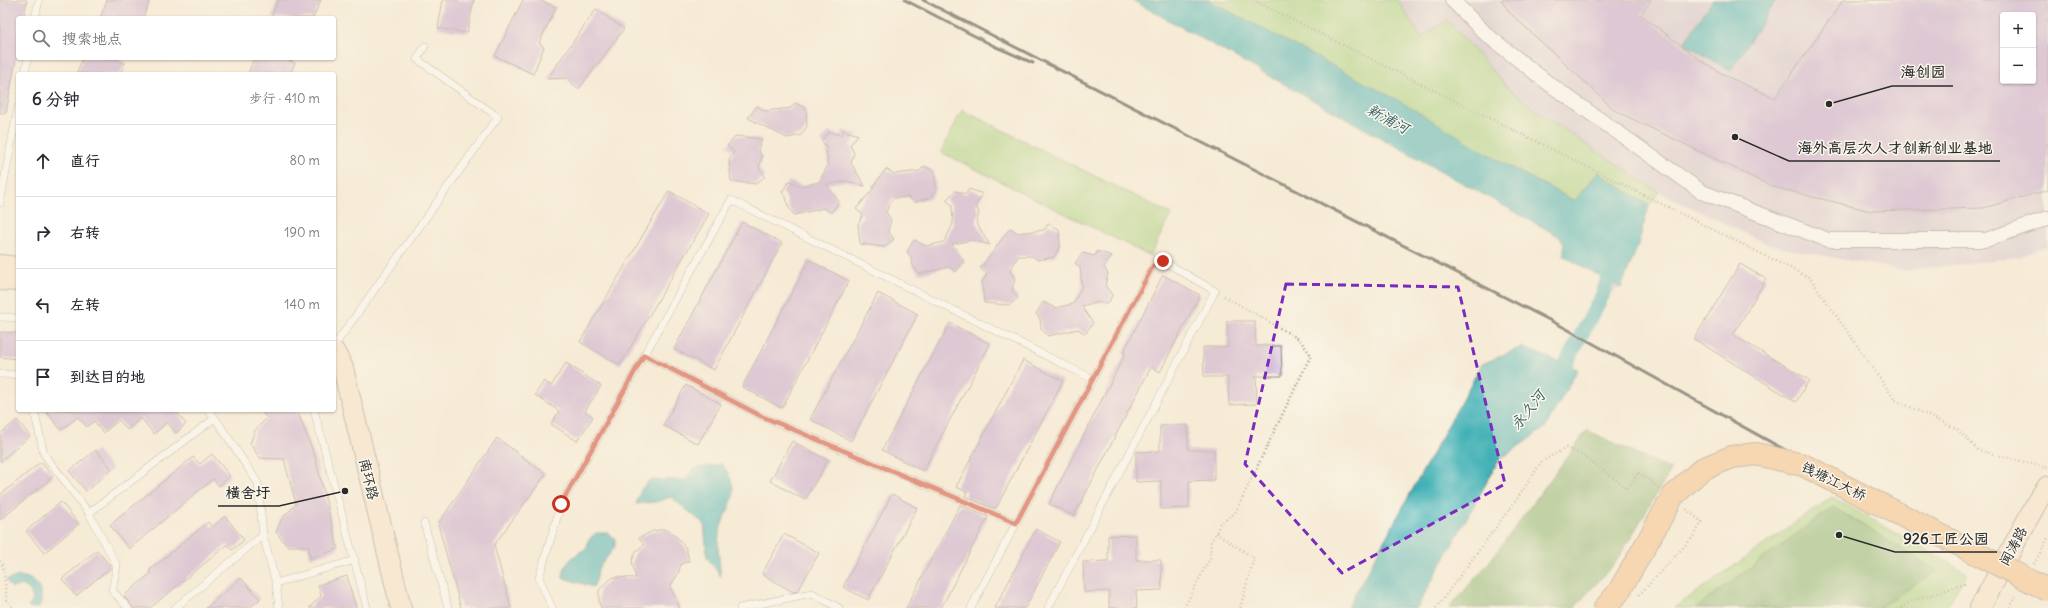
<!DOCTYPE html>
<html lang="zh">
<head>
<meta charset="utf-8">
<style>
	body { margin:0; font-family:Delius,"LXGW WenKai TC",sans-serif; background:#f7f7f7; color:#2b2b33 }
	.controls { position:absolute; right:12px; top:12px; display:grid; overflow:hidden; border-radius:4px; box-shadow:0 1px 3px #0004 }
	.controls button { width:36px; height:36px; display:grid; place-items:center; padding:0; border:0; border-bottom:1px solid #e1e1e2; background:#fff; color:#2b2b33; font:20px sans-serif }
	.stop { position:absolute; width:12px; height:12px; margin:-9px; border:3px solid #c8321e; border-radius:50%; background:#fff }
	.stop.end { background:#c8321e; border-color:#fff; box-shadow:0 1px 4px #0008 }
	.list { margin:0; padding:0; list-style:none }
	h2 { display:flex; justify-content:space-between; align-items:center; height:52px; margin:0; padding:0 16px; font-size:17px }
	h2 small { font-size:13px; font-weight:400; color:#7c7c81 }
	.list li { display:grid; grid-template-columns:26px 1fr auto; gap:12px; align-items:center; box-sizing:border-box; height:72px; padding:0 16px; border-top:1px solid #e1e1e2 }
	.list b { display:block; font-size:15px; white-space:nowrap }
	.list em { font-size:13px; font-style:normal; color:#7c7c81 }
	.icon { flex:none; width:22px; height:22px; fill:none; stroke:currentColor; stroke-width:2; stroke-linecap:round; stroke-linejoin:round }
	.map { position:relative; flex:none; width:2048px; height:608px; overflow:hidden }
	.search { position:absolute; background:#fff; box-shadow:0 1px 3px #0004; left:16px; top:16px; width:320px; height:44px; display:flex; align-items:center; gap:10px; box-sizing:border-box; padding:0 14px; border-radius:4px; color:#7c7c81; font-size:15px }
	.panel { position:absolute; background:#fff; box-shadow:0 1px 3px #0004; left:16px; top:72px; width:320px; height:340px; border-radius:4px }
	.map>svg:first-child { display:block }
</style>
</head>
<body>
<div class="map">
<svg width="2048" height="608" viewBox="0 0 2048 608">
	<rect width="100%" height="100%" fill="#fbf7ec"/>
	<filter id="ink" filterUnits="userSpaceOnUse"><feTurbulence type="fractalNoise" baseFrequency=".025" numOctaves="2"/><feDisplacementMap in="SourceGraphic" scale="8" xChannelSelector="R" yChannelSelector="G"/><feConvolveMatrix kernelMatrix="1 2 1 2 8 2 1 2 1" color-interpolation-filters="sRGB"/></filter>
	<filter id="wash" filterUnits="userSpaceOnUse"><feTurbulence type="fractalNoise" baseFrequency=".012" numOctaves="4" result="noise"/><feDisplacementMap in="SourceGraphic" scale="16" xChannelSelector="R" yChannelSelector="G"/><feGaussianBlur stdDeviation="0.9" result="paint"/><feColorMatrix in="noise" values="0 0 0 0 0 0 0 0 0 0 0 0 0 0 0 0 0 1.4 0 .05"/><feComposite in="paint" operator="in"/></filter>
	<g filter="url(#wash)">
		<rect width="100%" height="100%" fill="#f6ebd6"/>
		<path fill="#cfbed0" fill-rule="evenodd" d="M1168 0H2048V246L2018 257 1905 271 1772 246 1659 192 1649 206 1637 248 1621 288 1602 296 1607 281 1608 238ZM2003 15H2033V81H2003Z"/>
		<g fill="#a5d17e" stroke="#687e54">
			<polygon points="1194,0 1398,0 1421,38 1447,20 1507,87 1542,115 1659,192 1649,206 1598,173 1575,201"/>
			<polygon points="962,110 1171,214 1150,256 941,152"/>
			<polygon points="1832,497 1967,573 1946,608 1674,608"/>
		</g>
		<g fill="#84b36d" stroke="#586f4c">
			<polygon points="1587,430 1671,470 1616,562 1574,608 1449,608 1487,565"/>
			<polygon points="1833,507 1937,571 1878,608 1696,608"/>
		</g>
		<g fill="#3fb0b6" stroke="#356e70">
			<polygon points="1132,0 1208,0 1396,99 1517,171 1574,201 1598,172 1649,206 1637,248 1621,288 1564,256 1564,244 1560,237"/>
			<polygon points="1713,0 1776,0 1730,71 1684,43"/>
			<polygon points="1521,347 1578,369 1545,428 1499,460 1417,608 1347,608 1482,364"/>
			<path d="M722 464C747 498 724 505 719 536 717 550 720 564 721 577L707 557 704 524 671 497 656 502 636 504 641 490 649 480H686L692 469Z"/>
			<path d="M596 533H608L615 538V547L598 569 597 578 593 587 563 578C563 563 574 555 587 548L588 540Z"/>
			<path d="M19 576C36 577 46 592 39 608H28L33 600 30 590 22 585 12 588 6 580Z"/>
		</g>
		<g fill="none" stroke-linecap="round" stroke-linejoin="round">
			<polyline stroke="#3fb0b6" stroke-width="15" points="1553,379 1566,363 1602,296 1607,281 1608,261"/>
		</g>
		<g id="blocks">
			<g fill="#c09dd1" fill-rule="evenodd">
				<polygon points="0,0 27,0 23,18 18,18 18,47 6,113 0,113"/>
				<polygon points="107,0 150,0 143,18 100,18"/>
				<polygon points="278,0 321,0 313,18 271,18"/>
				<polygon points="443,0 474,0 467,33 438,28"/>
				<polygon points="523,0 539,0 556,7 539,43 544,47 533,74 495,56"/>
				<path d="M1501 0H1651L1641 15 1703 62 1728 77 1775 98 1843 0H2048V190L1983 208 1871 211 1773 187 1616 111 1510 13ZM2003 15H2033V81H2003Z"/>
				<polygon points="596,9 624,29 578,90 567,78 547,79"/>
				<polygon points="83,58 113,58 125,63 120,74 76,74"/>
				<polygon points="254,58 282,58 295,63 290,74 248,74"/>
				<polygon points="795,103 806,108 807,126 801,135 787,138 748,118 757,106 765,111 791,108"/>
				<polygon points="843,130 858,135 850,145 854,153 851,163 865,186 847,181 827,184 839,202 831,213 824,208 794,215 788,206 786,197 782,192 789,181 801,186 819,182 828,165 826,146 821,141 829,132 841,135"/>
				<polygon points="736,136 762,139 758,149 762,157 759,168 765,176 756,184 731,181 729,160 734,152 727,146"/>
				<polygon points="924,166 934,171 936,189 930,198 914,202 908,197 893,198 886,212 891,220 888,231 894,239 885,247 860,244 858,224 863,215 856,209 874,188 872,188 886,169 894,174 920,171"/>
				<polygon points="969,189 983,194 976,205 979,213 976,223 990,245 972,240 952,244 964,261 956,272 949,267 919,274 913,266 911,257 907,252 914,240 926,246 944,242 953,224 952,205 946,200 955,191 966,194"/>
				<polygon points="669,191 709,214 620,365 580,342"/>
				<polygon points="742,222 782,243 714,370 674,349"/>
				<polygon points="1048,224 1059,229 1060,247 1054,257 1038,260 1032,256 1018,256 1010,271 1015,279 1012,290 1018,298 1009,305 984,303 982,282 987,274 980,268 997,247 996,247 1010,228 1018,233 1044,230"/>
				<polygon points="1097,251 1112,256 1104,267 1108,274 1105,285 1112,295 1108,304 1101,302 1081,306 1093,323 1085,334 1078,329 1048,336 1041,328 1040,319 1036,314 1043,302 1055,308 1073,304 1082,286 1080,267 1075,263 1083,253 1095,256"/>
				<polygon points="809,260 849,281 782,408 742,387"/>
				<polygon points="1740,264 1766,279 1733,335 1809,380 1796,402 1694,339"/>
				<polygon points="1163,275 1200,295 1160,372 1151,367 1074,516 1049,504 1125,354 1123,353"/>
				<polygon points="878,293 918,314 851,441 810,419"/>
				<polygon points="1227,321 1255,321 1256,346 1281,346 1282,376 1256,376 1257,404 1229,405 1228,377 1204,377 1203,347 1228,347"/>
				<polygon points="950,323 990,344 923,471 882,450"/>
				<polygon points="0,332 18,333 18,359 0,357"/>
				<polygon points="1023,360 1063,381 996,508 993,508 965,496 967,492 956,487"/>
				<polygon points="566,363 601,386 585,411 593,417 577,441 551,424 559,411 535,395 544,381 551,386"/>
				<polygon points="686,385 721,404 698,444 663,425"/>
				<polygon points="45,410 182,410 178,414 186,424 176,433 167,422 154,434 141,418 127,430 119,420 103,433 94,421 87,427 78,417 61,430"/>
				<polygon points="259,410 297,410 315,457 338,549 310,558 308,546 287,546 276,532 282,518 296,504 284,459 260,458 250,444 255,430 267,418"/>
				<polygon points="17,420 30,436 0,461 0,434"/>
				<polygon points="1188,425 1188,450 1214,450 1214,480 1189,481 1189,508 1161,509 1161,481 1136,482 1136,452 1160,451 1160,426"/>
				<polygon points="497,438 546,474 494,545 511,608 461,608 438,524"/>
				<polygon points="792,441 828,460 805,500 770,481"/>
				<polygon points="96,450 112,469 86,491 69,471"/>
				<polygon points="212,454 230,476 219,486 213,479 129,549 110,525 193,457 200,464"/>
				<polygon points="41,462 53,477 0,520 0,495"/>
				<polygon points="892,494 917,508 868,600 843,587"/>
				<polygon points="61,502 79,524 44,553 26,531"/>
				<polygon points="960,505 988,517 941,608 906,608"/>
				<polygon points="225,516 244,540 232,550 227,545 150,608 133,608 124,596 151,573 149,571 208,522 212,527"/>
				<polygon points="665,529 676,536 686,548 689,561 681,564 678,574 670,587 680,608 601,608 599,602 599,590 613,577 636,578 632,561 636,551 644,545 639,538 653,531"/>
				<polygon points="1036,529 1060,542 1025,608 995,608"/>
				<polygon points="784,534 819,553 798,591 793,592 762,574"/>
				<polygon points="1136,535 1136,560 1161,560 1162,590 1136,591 1137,608 1109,608 1109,591 1084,592 1083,562 1108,561 1108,536"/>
				<polygon points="97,550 111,567 76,596 62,579"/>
				<polygon points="347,576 356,608 309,608 321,596 318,585"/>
				<polygon points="241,578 260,599 250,608 206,608"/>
			</g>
		</g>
	</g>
	<g filter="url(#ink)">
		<use href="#blocks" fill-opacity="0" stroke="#908b80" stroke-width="1"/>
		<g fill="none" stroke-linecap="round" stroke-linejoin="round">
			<defs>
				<g id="service">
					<polyline points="35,18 39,0"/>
					<polyline points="25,74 28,58"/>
					<polyline points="0,203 18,108"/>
					<polyline points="0,317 18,318"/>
					<polyline points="334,346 498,117 417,59 425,46"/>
					<polyline points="644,355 761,416 1016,523"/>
					<polyline points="0,374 18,375"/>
					<polyline points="34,410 44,454 89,513 117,566 112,590 128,608"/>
					<polyline points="207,410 215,418 258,483 263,535 276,583 279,608"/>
					<polyline points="314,410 367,608"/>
					<polyline points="89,513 215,418"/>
					<polyline points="424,523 448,608"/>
					<polyline points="276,583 355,560"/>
					<polyline points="175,608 263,535"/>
					<polyline points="552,608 539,578 561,504 731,200 1093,379"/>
					<polyline points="740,608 812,593 839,608"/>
					<polyline points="971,608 1153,266 1163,261 1215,291 1048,608"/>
				</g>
				<polyline id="minor" points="1452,0 1487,35 1548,83 1702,192 1828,240 1986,240 2048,218"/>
				<g id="secondary">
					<polyline points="0,265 18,267"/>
					<polyline points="0,280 18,281"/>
					<polyline points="334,351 343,368 401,608"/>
					<polyline points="1980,608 2038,500 2048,486"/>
				</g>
				<polyline id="primary" points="1605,608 1618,593 1644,548"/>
			</defs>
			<use href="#service" stroke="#908b80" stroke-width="8"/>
			<use href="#minor" stroke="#908b80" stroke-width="16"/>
			<use href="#secondary" stroke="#908b80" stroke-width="22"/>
			<use href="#primary" stroke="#908b80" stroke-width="24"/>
			<g stroke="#908b80" stroke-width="2.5" stroke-dasharray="1 3" stroke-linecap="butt">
				<polyline points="1253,0 1810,278 1895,400 1957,429 1978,450 2048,468"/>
				<polyline points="1216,533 1254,558 1240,608"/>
				<polyline points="0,561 3,566 7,602 14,608"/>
				<polyline points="2034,564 2048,538"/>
				<polyline points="1639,595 1693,537 1702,522 1686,509"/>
				<polyline points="1184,608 1210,558 1211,541 1216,533 1220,524 1235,513 1311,355 1299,339 1224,296"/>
				<polyline points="1436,608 1517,499 1542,461 1566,448 1584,456 1628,489 1638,472 1659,488"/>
				<polyline points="1901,608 1909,602 1968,583"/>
				<polyline points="2010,608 2017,594"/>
			</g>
			<use href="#service" stroke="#fff" stroke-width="7"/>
			<use href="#minor" stroke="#fff" stroke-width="14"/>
			<use href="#secondary" stroke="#fbe5cf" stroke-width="20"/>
			<use href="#primary" stroke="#f6be87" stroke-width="22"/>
			<g stroke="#2b2b2b" stroke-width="3">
				<polyline points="905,0 994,46 1033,63"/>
				<polyline points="923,0 1565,328 1805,461 2048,586"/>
			</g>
			<defs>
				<polyline id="primary-bridge" points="1644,548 1673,496 1702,469 1732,457 1756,454 1803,465 2048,590"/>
			</defs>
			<use href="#primary-bridge" stroke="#908b80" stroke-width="24" stroke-linecap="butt"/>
			<use href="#primary-bridge" stroke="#f6be87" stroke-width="22"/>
		</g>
	</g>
	<g fill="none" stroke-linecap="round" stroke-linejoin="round" filter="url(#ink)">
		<polyline stroke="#c8321e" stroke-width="5" points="561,504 644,355 761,416 1016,523 1153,266 1163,261"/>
	</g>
	<path d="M0 0H2048V608H0ZM1286 284 1458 287 1505 484 1342 573 1245 464Z" fill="#f6ebd6" fill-opacity=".55" fill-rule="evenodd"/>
	<path fill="none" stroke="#7b2cbf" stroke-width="3" stroke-dasharray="8 5" stroke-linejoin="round" d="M1286 284 1458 287 1505 484 1342 573 1245 464Z"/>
	<g text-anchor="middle" stroke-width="3" stroke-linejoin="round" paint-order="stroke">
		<g font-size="14" fill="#2b2b2b" stroke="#fbf7ec">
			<text transform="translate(369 479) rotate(77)" y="5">南环路</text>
			<text transform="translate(1834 481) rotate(26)" y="5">钱塘江大桥</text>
			<text transform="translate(2013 546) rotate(-62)" y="5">闻涛路</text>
		</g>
		<g font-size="15" font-style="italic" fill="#336063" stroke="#fbf7ec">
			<text transform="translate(1388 119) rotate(28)" y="5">新浦河</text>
			<text transform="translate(1528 410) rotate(-51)" y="5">永久河</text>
		</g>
	</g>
	<path fill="none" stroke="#2b2b2b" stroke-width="1.5" d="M1829 104L1892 86H1953M1735 137L1789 161H2000M345 491L279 506H218M1839 535L1895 552H1997"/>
	<g fill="#2b2b2b" stroke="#fbf7ec" stroke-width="1.5">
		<circle cx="1829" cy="104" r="4"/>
		<circle cx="1735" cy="137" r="4"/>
		<circle cx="345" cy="491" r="4"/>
		<circle cx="1839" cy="535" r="4"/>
	</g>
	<g font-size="15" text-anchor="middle" font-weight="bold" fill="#2b2b2b" stroke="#fbf7ec" stroke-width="3" stroke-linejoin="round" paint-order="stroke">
		<text x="1923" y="77">海创园</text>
		<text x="1895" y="153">海外高层次人才创新创业基地</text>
		<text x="248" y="498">横舍圩</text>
		<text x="1946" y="544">926工匠公园</text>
	</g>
</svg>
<div class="controls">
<button>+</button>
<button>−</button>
</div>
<div class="stop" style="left:561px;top:504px"></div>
<div class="stop end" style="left:1163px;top:261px"></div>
<div class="search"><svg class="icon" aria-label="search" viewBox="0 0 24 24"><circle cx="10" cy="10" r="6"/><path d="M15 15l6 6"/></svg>搜索地点</div>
<section class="panel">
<h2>6 分钟<small>步行 · 410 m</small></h2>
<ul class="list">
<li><svg class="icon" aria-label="ahead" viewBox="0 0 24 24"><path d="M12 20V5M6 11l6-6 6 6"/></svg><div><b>直行</b></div><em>80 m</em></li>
<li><svg class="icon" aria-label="right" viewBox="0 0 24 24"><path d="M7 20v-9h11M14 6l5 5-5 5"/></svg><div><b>右转</b></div><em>190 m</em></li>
<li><svg class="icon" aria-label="left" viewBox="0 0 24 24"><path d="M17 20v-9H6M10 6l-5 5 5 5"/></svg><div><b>左转</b></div><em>140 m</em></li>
<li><svg class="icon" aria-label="arrive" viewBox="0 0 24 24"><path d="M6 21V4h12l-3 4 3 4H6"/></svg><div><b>到达目的地</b></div></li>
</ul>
</section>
</div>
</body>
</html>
